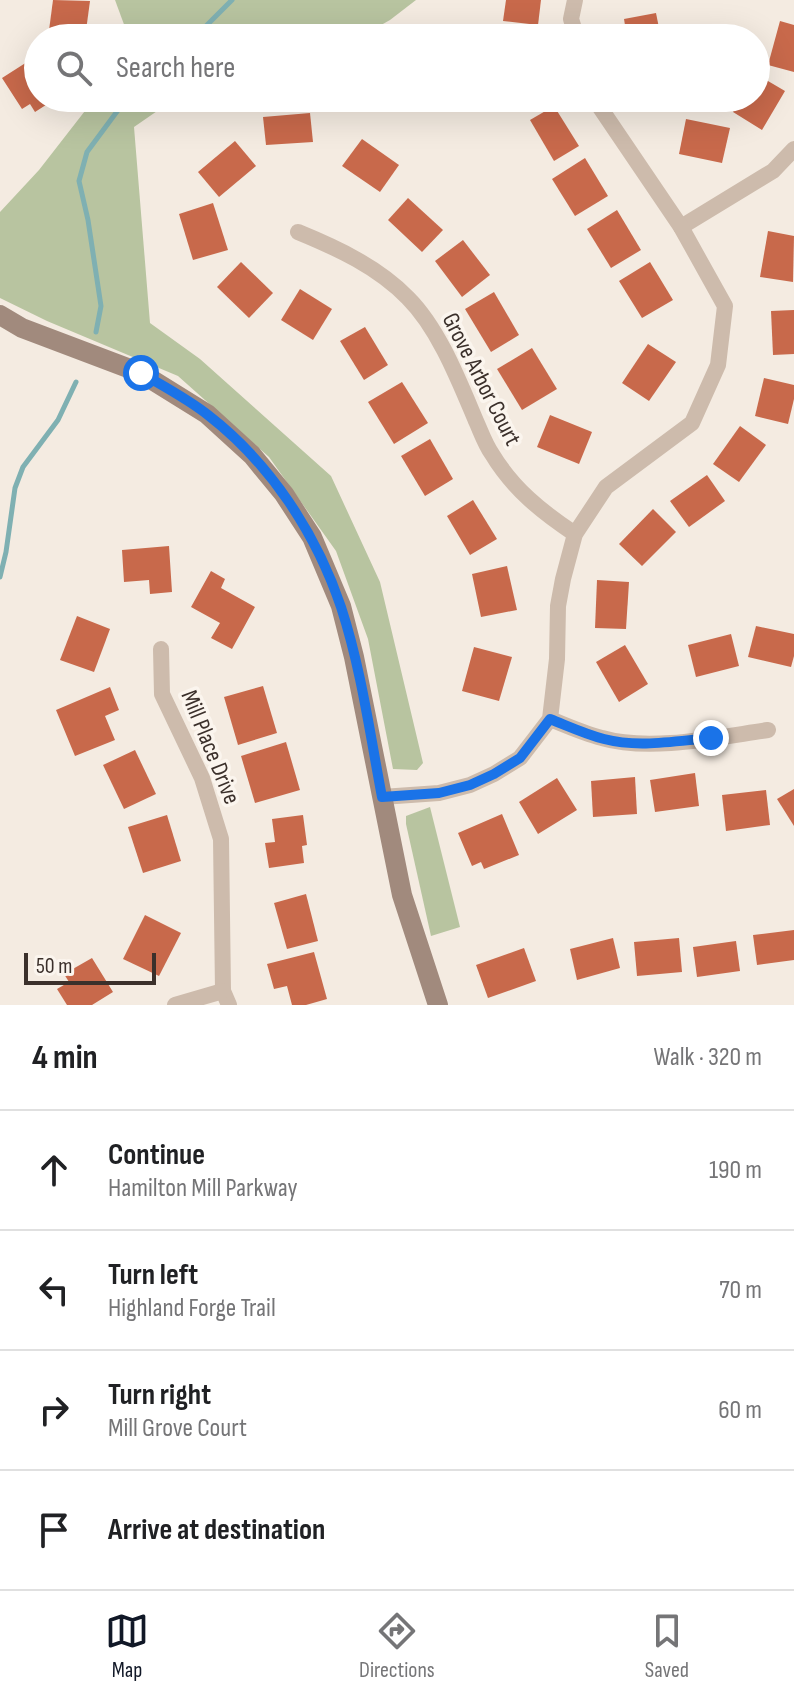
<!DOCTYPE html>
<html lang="en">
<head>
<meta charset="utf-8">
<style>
	body { margin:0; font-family:"Sofia Sans Condensed",sans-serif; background:#f6f6f6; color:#202124 }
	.scale { position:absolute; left:24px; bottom:20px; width:132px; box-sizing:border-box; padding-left:8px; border:4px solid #3b302b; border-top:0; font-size:22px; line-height:28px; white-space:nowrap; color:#3b302b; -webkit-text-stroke:6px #fbf5ee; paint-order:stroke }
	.stop { position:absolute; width:24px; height:24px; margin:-18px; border:6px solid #1a73e8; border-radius:50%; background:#fff }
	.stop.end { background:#1a73e8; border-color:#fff; box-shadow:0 2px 8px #0008 }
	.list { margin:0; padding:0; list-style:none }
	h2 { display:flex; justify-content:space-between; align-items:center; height:104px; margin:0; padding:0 32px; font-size:34px }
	h2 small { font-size:26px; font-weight:400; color:#757577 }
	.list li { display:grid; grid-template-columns:52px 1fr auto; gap:24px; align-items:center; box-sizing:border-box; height:120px; padding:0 32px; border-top:2px solid #e0e0e0 }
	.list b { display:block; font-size:30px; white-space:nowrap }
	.list p { margin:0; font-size:26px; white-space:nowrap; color:#757577 }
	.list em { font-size:26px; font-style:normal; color:#757577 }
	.icon { flex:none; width:44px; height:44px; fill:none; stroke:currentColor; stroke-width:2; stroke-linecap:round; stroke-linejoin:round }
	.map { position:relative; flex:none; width:794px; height:1005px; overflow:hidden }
	.search { position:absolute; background:#fff; box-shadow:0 8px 32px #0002; left:24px; right:24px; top:24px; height:88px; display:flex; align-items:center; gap:20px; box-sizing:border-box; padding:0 28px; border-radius:44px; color:#757577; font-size:30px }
	.sheet { height:584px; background:#fff }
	nav { display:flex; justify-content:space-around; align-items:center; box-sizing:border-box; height:112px; border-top:2px solid #e0e0e0; background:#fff; font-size:22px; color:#757577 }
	nav a { display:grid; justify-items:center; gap:4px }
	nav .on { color:#111827 }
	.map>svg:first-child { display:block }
</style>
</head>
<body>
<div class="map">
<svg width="794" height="1005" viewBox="0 0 794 1005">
	<rect width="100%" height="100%" fill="#f4ebe1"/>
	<g fill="#b8c4a0">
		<polygon points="115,0 416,0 390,20 358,38 129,38"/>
		<polygon points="95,98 176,98 134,127 150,323 200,359 331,476 380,582 423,763 417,770 393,769 368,639 336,551 269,457 178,376 47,321 0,298 0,212 39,170"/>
		<polygon points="430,807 460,927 431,936 406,824 406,816"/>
	</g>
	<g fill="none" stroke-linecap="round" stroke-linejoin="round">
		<g stroke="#7fb0b2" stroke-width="5">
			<polyline points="194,38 232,0"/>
			<polyline points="96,332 101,306 88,220 79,181 87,152 127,98"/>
			<polyline points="0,577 6,552 15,488 23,467 58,420 76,382"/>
		</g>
	</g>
	<g fill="#c8694b">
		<polygon points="53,0 90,1 85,38 48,38"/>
		<polygon points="506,0 541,0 538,25 503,21"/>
		<polygon points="656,13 661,38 627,38 624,19"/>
		<polygon points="780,21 794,25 794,72 768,65"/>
		<polygon points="38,55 38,98 46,98 49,103 35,112 30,104 22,109 2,78"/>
		<polygon points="756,74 785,91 762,130 733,112 741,98 756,98"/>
		<polygon points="554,106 579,146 554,161 530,120"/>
		<polygon points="310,113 313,142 266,145 263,117"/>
		<polygon points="686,119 730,128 722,163 679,154"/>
		<polygon points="362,139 399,165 380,192 342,166"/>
		<polygon points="235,141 256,166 219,197 198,172"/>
		<polygon points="585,158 608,196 575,216 552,179"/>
		<polygon points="408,198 443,230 422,252 388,220"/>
		<polygon points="213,203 228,250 193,260 179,214"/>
		<polygon points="617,210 641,250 611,268 587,229"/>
		<polygon points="768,231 794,236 793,282 760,277"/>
		<polygon points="463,240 490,275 462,297 435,261"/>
		<polygon points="241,262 273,293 249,318 217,287"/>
		<polygon points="650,262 673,300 642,318 619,281"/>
		<polygon points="300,289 332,309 313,340 281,320"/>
		<polygon points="494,292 519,335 491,352 465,309"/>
		<polygon points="794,310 794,354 773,355 771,311"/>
		<polygon points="365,327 388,365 364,380 340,341"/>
		<polygon points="648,344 676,362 649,401 622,383"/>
		<polygon points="532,348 557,389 522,410 497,369"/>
		<polygon points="764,378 794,385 794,399 788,424 755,416"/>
		<polygon points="402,382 428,423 394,444 368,402"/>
		<polygon points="550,415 592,432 579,464 537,447"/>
		<polygon points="740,426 766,445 739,482 713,464"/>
		<polygon points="430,439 453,479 425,496 401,456"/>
		<polygon points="707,475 725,501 689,527 670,501"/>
		<polygon points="473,500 497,539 470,555 447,516"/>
		<polygon points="653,509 676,532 642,566 619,544"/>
		<polygon points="169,546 172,592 150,594 149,580 124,582 122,550"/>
		<polygon points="507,566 517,610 481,617 472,574"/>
		<polygon points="211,571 225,579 221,588 255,607 232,649 211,638 220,623 191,607"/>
		<polygon points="597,580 629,582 626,629 595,628"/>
		<polygon points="77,616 110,629 94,672 60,660"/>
		<polygon points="756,626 794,634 794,656 791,667 748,657"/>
		<polygon points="731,634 739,666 696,677 688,645"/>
		<polygon points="625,645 648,684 619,702 596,662"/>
		<polygon points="474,647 512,657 499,701 462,691"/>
		<polygon points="263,686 277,733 238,745 224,697"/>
		<polygon points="110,687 119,710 105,716 115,740 75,756 56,710"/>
		<polygon points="286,742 300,790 255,803 241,756"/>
		<polygon points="135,750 156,794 124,809 103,765"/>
		<polygon points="695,773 699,806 655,812 650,780"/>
		<polygon points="635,777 637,814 593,817 591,781"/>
		<polygon points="557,778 577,810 538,834 519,802"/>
		<polygon points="794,789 794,826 777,799"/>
		<polygon points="766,790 770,825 726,831 722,795"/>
		<polygon points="502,814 519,855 484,869 481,862 472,866 458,833"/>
		<polygon points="167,815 181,861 143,873 128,827"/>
		<polygon points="303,815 307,845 302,846 304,863 269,868 265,843 275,842 272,819"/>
		<polygon points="306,894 318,941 287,949 274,903"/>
		<polygon points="145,915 181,933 159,976 123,959"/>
		<polygon points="794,930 794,960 757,965 753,935"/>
		<polygon points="613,938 620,968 577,980 570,949"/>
		<polygon points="679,938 682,972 637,976 634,942"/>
		<polygon points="736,941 740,971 697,977 693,947"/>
		<polygon points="524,948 536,981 488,998 476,965"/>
		<polygon points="314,952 327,999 306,1005 292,1005 287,986 274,989 267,964"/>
		<polygon points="92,958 113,992 92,1005 67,1005 57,989 69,982 64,974"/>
	</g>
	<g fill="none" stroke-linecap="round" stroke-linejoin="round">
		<g stroke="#cdbbac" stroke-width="16">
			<polyline points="575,0 571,19 577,38"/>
			<polyline points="681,227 773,171 794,149"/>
			<path d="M298 232C337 248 378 267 408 298 439 329 459 381 476 421 481 432 485 444 492 454 513 489 542 512 575 534"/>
			<polyline points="161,649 162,694 202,778 221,839 223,991 229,1005"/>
			<path d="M550 719C567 726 585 734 602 738 650 752 719 737 768 730"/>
			<polyline points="382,797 439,793 470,785 494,774 520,758 550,719 557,659 558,606 563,579 575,534 606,487 692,423 718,365 725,306 681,227 599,106 597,98"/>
			<polyline points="175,1005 223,991"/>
		</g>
		<polyline stroke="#a18a7d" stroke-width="20" points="0,315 22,328 141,373 207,414 252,455 284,494 312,537 341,606 354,657 402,895 438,1005"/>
	</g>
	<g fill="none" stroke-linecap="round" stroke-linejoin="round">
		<path stroke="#1a73e8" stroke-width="10" d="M141 373C163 386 188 399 208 415 270 463 316 533 341 607 361 668 370 734 382 797L439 793 470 785 494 774 520 758 550 719C568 726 585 734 604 739 638 748 675 741 711 738"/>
	</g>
	<g text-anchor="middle" stroke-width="7" stroke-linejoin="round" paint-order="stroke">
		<g font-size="24" fill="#3b302b" stroke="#fbf5ee">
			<text transform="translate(482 379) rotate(63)" y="8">Grove Arbor Court</text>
			<text transform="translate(211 747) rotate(68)" y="8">Mill Place Drive</text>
		</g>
	</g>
</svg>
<div class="scale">50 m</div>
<div class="stop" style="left:141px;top:373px"></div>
<div class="stop end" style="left:711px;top:738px"></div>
<div class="search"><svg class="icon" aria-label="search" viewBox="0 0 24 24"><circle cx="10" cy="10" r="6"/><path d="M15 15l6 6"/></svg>Search here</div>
</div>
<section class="sheet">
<h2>4 min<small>Walk · 320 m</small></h2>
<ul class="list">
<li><svg class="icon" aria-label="ahead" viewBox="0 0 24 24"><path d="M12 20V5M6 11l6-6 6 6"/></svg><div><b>Continue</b><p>Hamilton Mill Parkway</p></div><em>190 m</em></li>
<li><svg class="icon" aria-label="left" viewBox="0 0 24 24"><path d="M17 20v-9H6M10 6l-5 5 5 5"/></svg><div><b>Turn left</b><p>Highland Forge Trail</p></div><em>70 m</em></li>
<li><svg class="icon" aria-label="right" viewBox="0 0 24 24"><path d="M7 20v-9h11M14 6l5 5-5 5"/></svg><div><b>Turn right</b><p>Mill Grove Court</p></div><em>60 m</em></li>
<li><svg class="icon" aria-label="arrive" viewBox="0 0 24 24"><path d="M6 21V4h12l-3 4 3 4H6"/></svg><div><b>Arrive at destination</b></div></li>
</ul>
</section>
<nav>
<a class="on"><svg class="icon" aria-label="map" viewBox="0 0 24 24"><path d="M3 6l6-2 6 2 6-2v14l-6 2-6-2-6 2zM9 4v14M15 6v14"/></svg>Map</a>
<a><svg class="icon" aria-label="directions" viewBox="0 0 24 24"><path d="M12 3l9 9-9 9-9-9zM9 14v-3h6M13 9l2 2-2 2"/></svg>Directions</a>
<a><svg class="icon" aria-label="saved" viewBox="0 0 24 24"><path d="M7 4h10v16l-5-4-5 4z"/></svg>Saved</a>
</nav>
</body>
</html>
